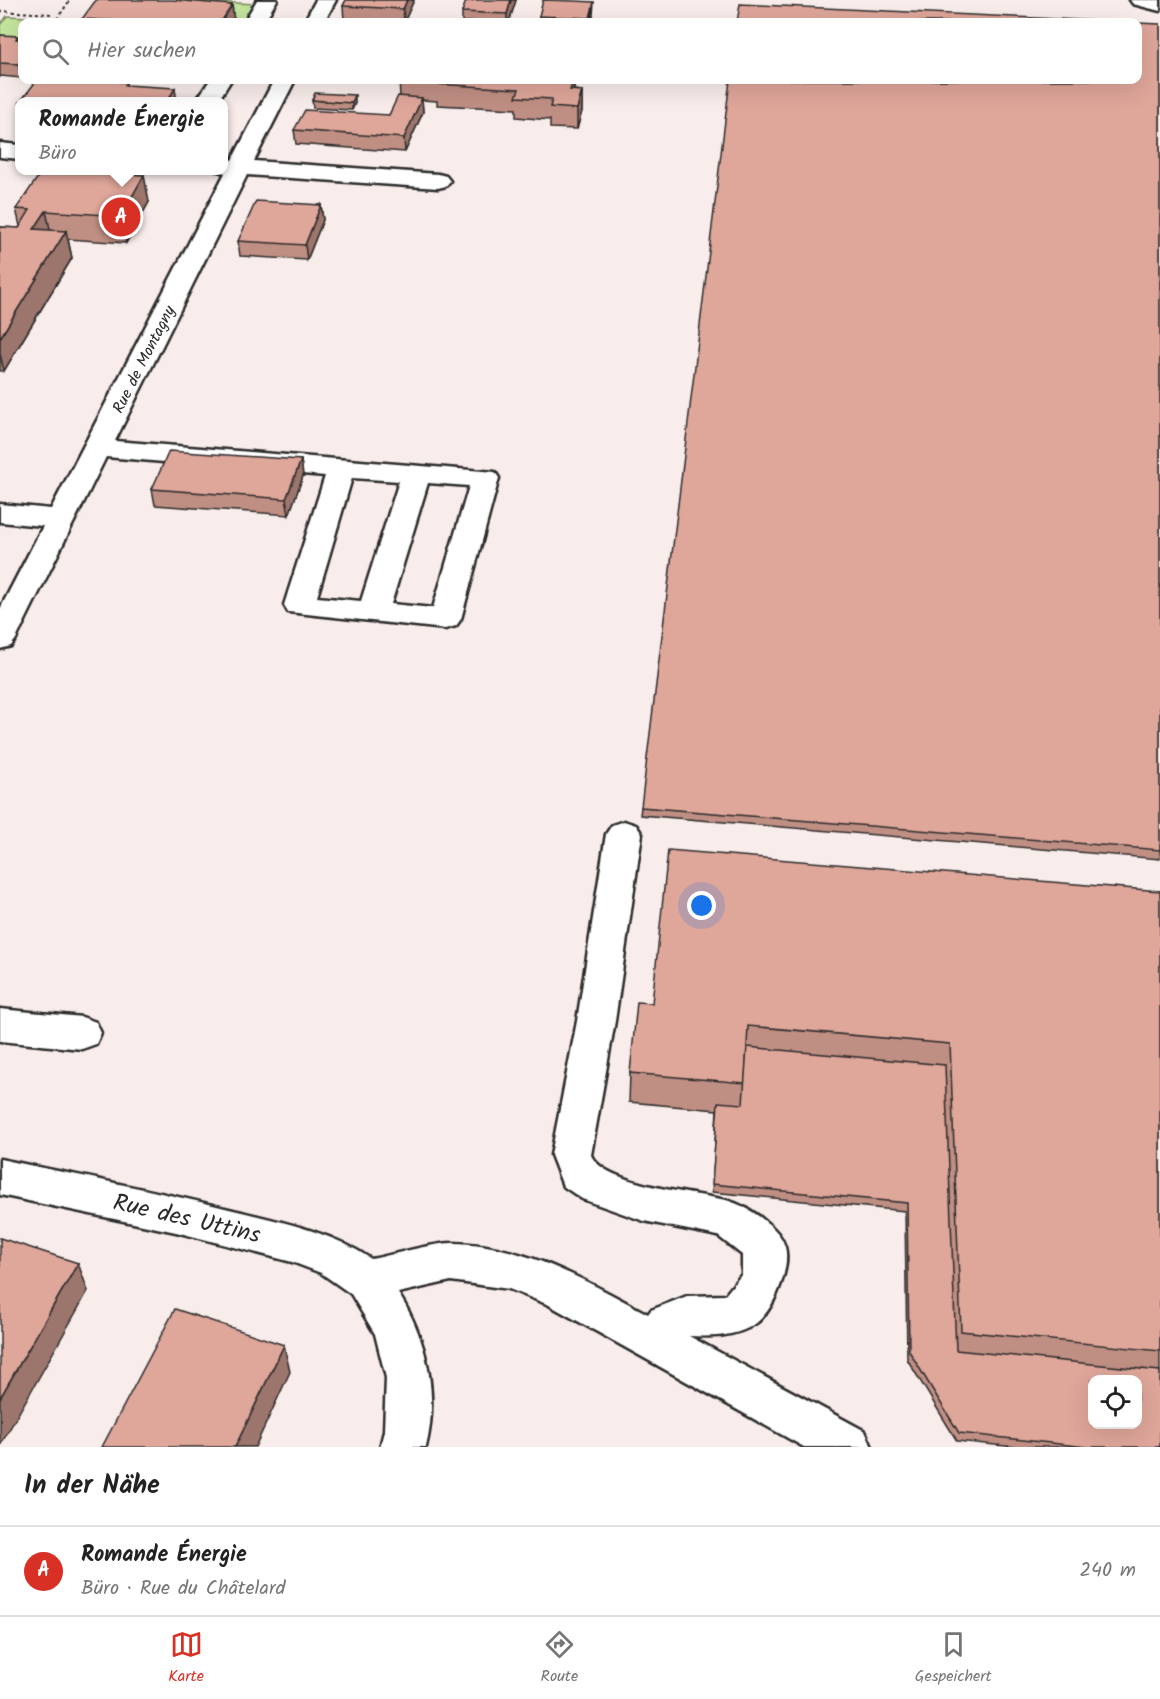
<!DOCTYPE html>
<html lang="de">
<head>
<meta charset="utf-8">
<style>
	body { margin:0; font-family:Kalam,sans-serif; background:#f6f6f6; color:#222 }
	.controls { position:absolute; right:18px; bottom:18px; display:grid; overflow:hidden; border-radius:12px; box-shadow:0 6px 24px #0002 }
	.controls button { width:54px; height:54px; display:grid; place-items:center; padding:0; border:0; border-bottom:2px solid #e0e0e0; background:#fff; color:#222; font:30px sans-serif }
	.you { position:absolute; left:702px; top:906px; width:21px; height:21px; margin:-15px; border:4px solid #fff; border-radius:50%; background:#1a73e8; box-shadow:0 0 0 9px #1a73e833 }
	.badge { display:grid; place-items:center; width:39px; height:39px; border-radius:50%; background:#d93025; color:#fff; font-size:20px; font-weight:700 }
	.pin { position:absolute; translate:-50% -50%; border:3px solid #fff; box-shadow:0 2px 6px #0006 }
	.popup { position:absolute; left:15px; top:97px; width:213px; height:78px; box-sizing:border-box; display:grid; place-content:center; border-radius:12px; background:#fff; filter:drop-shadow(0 2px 4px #0005); font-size:20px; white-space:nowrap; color:#767676 }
	.popup b { font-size:22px; color:#222 }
	.popup::after { content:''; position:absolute; left:50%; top:100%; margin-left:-12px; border:12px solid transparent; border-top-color:#fff }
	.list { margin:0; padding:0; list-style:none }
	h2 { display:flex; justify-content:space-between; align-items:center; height:78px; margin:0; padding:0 24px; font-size:26px }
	h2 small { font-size:20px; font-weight:400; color:#767676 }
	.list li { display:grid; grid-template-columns:39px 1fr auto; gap:18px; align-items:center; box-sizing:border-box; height:90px; padding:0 24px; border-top:2px solid #e0e0e0 }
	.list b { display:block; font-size:22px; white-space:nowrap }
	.list p { margin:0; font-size:20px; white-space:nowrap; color:#767676 }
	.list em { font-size:20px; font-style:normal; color:#767676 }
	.icon { flex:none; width:33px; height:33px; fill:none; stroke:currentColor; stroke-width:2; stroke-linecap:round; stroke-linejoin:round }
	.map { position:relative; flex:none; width:1160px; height:1447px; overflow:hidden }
	.search { position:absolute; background:#fff; box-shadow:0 6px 24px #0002; left:18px; right:18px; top:18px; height:66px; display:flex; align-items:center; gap:15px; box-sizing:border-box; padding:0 21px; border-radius:12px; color:#767676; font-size:22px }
	.sheet { height:168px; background:#fff }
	nav { display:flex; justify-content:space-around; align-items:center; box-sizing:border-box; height:84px; border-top:2px solid #e0e0e0; background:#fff; font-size:16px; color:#767676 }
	nav a { display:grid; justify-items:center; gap:3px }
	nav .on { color:#d93025 }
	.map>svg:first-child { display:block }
</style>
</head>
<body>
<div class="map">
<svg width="1160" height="1447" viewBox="0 0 1160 1447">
	<rect width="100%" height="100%" fill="#f9edeb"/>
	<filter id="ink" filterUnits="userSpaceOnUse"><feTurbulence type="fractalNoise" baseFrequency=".0167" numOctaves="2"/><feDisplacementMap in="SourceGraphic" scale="12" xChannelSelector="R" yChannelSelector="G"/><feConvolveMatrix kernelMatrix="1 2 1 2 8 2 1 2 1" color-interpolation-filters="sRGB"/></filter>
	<g filter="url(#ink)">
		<g fill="#c3e49d" stroke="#778864" stroke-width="1.5">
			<polygon points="179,0 255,4 246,19 169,14"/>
			<polygon points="7,16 60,19 56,22 22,22 22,53 0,49 0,25"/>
		</g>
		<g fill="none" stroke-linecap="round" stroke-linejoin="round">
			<defs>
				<g id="minor">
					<polygon points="257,0 277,0 264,22 244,22"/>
					<polygon points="316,0 336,0 324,22 304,22"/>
					<polygon points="1130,0 1160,0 1160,11 1133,4"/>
					<polygon points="210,80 231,80 218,101 196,101"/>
					<path d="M274 80H295L254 161 438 174 446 176 450 181 446 186 438 188 247 175 115 441 495 472 499 478 461 619 456 626 445 629 288 612 284 605 325 476 106 457 16 639 11 646 0 649V609L43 526 0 522V504L51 509 225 173 215 170H223V159L232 160ZM352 478 399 481 361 601 317 597ZM428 483 469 486 433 608 391 604Z"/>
					<polygon points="0,143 19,145 19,159 0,157"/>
					<path d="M624 821 636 825 642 834 615 1021 591 1155C604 1185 696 1193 726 1200 740 1204 755 1212 766 1222 774 1228 782 1236 785 1247 791 1268 773 1312 755 1324 736 1337 711 1337 689 1336L865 1431 872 1447H804L549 1305 509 1289 451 1281 398 1293C427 1338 439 1394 426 1447H380L384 1431 386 1378 375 1334 351 1294 321 1273 292 1262 176 1232 0 1195V1159C77 1175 153 1190 229 1209 278 1221 330 1231 371 1259 393 1255 432 1243 452 1243 522 1243 588 1282 648 1314L651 1310 687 1296 725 1295 742 1274V1255L718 1236 644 1221 582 1199 563 1186 551 1155 577 1021 606 834 612 825Z"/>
					<polygon points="0,1009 82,1017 96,1022 101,1033 96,1044 82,1049 0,1041"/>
				</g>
			</defs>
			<use href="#minor" stroke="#2b2b2b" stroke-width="5"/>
			<g stroke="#2b2b2b" stroke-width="2" stroke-dasharray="3 3" stroke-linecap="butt">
				<polyline points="0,11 51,14"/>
				<polyline points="57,19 70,0"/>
			</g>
			<use href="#minor" fill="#fff" fill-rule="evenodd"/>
		</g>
		<g fill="#c08f84" stroke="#2b2b2b" stroke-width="1.5">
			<polygon points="346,0 414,0 404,22 344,20 343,6"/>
			<polygon points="516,0 509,22 462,22 462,12 472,1"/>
			<polygon points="232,5 234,22 83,22 82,19"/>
			<polygon points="539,16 593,16 592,22 540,22"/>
			<polygon points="1160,24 1160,859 640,815 641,807"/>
			<polygon points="0,35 22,39 22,75 21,78 1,76 0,77"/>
			<polygon points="399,80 524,80 524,81 533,81 574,80 574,90 582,91 582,111 577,129 550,128 550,120 516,117 516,109 437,105 437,101 422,100 423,112 405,152 296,144 294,130 389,115 400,96"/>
			<polygon points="312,100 355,103 352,110 313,108"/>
			<polygon points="149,202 126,243 68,239 72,258 4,371 0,371 0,227 19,228 20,226 16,209"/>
			<polygon points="321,205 323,220 307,260 240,256 238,241"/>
			<polygon points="301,460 303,476 289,515 155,505 152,489"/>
			<polygon points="1160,891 1160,1447 1015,1447 957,1441 907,1359 905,1211 712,1192 717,1110 629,1102 630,1073 652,1003"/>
		</g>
		<g fill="#9c746c" stroke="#2b2b2b" stroke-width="1.5">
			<polygon points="407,0 414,0 404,22 403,9"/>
			<polygon points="511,0 516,0 509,22 507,22 507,14"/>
			<polygon points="594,2 593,16 592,22 590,22"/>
			<polygon points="232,5 234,22 221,22"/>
			<polygon points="22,57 22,75 21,78 18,64"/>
			<polygon points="574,80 574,97 571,110 570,90"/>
			<polygon points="175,88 177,102 167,102"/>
			<polygon points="582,91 582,111 577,129 577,109"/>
			<polygon points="355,95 355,103 352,110 352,103"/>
			<polygon points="422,98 423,112 405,152 404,138"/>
			<polygon points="144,175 149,202 126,243 121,216"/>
			<polygon points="321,205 323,220 307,260 305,245"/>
			<polygon points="46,211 52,238 34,229"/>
			<polygon points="66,231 72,258 4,371 0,354 0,338"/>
			<polygon points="301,460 303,476 289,515 286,499"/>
			<polygon points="78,1263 88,1291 0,1446 0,1398"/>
			<polygon points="284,1345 290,1372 255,1447 235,1447"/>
		</g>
		<g fill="#dfa69a" stroke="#2b2b2b" stroke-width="1.5" fill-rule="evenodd">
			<polygon points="96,0 173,0 232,5 221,22 144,22 82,19"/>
			<polygon points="346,0 407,0 403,9 343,6"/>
			<polygon points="473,0 511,0 507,14 462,12 466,1 472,1"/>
			<polygon points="543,0 575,1 594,2 590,18 539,16"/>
			<polygon points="740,4 1123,22 737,22"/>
			<polygon points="1137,23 1160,24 1160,850 641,807 730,80 1137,80"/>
			<polygon points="0,35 18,36 16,39 22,39 22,57 18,64 0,63"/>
			<polygon points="37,80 89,80 127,82 125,85 175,88 167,102 20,102"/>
			<polygon points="412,80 520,80 520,81 533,81 534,80 574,80 570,90 582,91 577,109 550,107 552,99 516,97 519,89 436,84 437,81"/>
			<polygon points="315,93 355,95 352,103 312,100"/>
			<polygon points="398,96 422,98 404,138 294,130 305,110 389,115"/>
			<polygon points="42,171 67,171 144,175 121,216 46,211 34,229 66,231 0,338 0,227 19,228 30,210 16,209"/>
			<polygon points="256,201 321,205 305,245 238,241"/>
			<polygon points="169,451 301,460 286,499 152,489"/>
			<polygon points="668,850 1160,891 1160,1351 961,1331 950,1044 748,1026 745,1083 630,1073 637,1002 652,1003"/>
			<path d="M747 1047 945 1065 956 1350 1160 1371V1447H1087L959 1433 909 1351 907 1203 712 1184 718 1102 743 1104ZM1092 1380H1137V1425H1092Z"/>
			<polygon points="0,1238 78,1263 0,1398"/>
			<polygon points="175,1309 284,1345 235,1447 102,1447"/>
		</g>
	</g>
	<g text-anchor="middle" stroke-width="4.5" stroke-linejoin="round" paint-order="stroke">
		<g font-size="16" fill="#2b2b2b" stroke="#fff">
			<text transform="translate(143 359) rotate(-63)" y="6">Rue de Montagny</text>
		</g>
		<g font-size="24" fill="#2b2b2b" stroke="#fff">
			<text transform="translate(187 1218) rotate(13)" y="8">Rue des Uttins</text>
		</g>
	</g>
</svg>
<div class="controls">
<button><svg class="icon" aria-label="locate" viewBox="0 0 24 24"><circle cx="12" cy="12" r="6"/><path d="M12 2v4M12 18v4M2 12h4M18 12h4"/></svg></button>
</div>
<div class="you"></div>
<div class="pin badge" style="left:121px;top:217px">A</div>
<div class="popup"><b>Romande Énergie</b>Büro</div>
<div class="search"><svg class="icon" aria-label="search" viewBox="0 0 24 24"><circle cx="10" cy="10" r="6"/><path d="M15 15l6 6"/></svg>Hier suchen</div>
</div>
<section class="sheet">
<h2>In der Nähe<small></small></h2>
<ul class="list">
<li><span class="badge">A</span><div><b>Romande Énergie</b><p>Büro · Rue du Châtelard</p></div><em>240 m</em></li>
</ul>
</section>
<nav>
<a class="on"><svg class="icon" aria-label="map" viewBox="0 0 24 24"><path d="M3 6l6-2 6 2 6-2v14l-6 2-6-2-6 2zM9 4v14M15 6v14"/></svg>Karte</a>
<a><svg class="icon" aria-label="directions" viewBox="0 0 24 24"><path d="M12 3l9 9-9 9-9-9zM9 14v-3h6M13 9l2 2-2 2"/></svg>Route</a>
<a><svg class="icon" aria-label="saved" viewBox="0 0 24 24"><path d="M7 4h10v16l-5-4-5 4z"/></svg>Gespeichert</a>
</nav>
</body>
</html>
